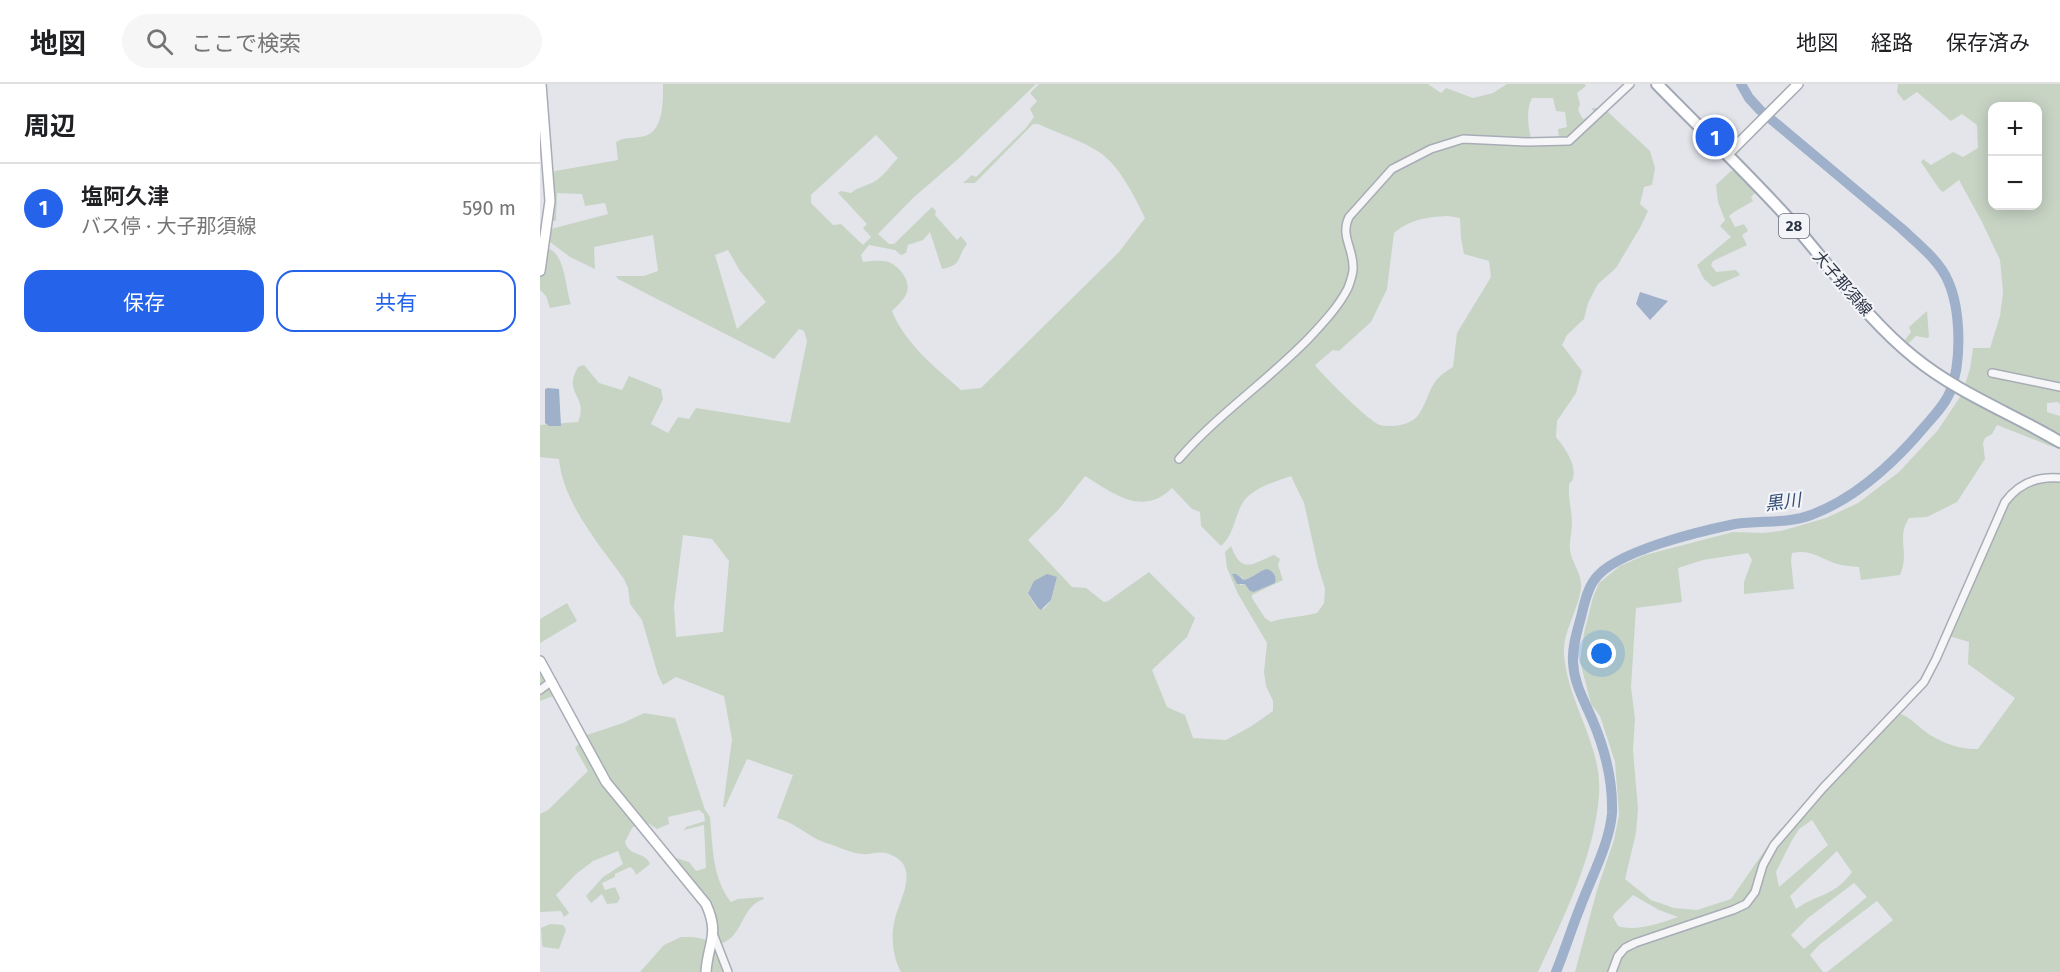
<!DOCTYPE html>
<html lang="ja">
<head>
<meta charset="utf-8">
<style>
	body { margin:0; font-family:"Fira Sans","Noto Sans JP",sans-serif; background:#f6f6f6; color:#202124 }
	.controls { position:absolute; right:18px; top:18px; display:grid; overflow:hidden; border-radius:12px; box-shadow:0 3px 15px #0003 }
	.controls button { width:54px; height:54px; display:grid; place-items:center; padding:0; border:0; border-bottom:2px solid #e0e0e0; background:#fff; color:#202124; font:30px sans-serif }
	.you { position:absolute; left:1062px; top:570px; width:21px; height:21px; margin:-15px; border:4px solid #fff; border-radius:50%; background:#1a73e8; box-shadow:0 0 0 9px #1a73e833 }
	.badge { display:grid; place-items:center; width:39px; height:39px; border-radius:50%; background:#2563eb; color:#fff; font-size:20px; font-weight:700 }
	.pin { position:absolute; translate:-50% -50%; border:3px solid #fff; box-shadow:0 2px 6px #0006 }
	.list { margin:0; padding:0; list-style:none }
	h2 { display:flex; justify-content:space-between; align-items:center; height:78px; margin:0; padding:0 24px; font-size:26px }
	h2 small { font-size:20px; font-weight:400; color:#757577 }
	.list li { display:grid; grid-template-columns:39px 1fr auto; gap:18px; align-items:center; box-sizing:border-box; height:90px; padding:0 24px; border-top:2px solid #e0e0e0 }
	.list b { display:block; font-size:22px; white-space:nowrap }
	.list p { margin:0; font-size:20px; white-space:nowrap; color:#757577 }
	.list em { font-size:20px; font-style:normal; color:#757577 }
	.actions { display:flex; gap:12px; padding:18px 24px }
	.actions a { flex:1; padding:14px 0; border:2px solid #2563eb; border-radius:18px; text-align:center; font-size:21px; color:#2563eb }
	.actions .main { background:#2563eb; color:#fff }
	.icon { flex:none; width:33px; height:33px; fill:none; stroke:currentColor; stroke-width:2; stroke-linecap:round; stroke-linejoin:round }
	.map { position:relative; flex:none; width:1520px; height:888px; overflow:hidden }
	header { display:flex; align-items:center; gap:36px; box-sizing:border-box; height:84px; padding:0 30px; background:#fff; border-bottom:2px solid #e0e0e0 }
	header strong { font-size:28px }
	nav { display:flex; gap:33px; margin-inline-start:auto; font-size:21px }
	.search { width:420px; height:54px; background:#f6f6f6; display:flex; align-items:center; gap:15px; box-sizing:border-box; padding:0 21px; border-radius:33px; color:#757577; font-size:22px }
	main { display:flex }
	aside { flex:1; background:#fff }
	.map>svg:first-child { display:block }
</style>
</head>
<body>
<header>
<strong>地図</strong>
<div class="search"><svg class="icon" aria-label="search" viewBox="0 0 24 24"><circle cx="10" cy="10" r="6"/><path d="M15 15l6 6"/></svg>ここで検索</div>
<nav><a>地図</a><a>経路</a><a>保存済み</a></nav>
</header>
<main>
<aside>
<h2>周辺<small></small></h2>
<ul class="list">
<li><span class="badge">1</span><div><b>塩阿久津</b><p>バス停 · 大子那須線</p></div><em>590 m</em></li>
</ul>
<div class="actions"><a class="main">保存</a><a>共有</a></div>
</aside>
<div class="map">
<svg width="1520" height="888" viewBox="0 0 1520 888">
	<rect width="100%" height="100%" fill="#e3e5eb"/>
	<g fill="#c7d4c4" fill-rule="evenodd">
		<path d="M123 0H496L417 76 373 114 338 150 349 160H354L392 123 396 127 395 131 417 156 421 152 427 160C416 174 423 181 402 185L390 148 383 156 368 161 366 169 361 171 355 166 329 161 321 171 323 178C331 177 340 176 348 178 358 181 371 196 367 208 365 215 357 222 352 227 366 261 394 282 421 306L441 304 579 168 605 134C595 113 579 81 559 68 541 56 517 49 498 40H493L435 99H423L432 91 436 93 485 45 494 33 490 25 497 17 490 9 499 0H888L901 9 906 4 933 14 953 9 967 0H1045L1046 2 1037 9 1040 20 1038 26 1043 35 1054 31 1052 24H1057L1068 28 1110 67 1115 84 1112 101 1104 103 1100 120 1108 127 1101 142 1076 184 1058 200 1048 219 1044 235 1027 251 1022 261 1042 287 1036 309 1017 337 1016 353C1024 363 1037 380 1033 394 1031 401 1030 395 1029 402 1028 414 1032 427 1032 439 1032 448 1029 458 1030 466 1032 480 1043 491 1041 505 1038 527 1022 549 1024 571 1028 620 1063 662 1059 712 1054 773 1024 833 998 888H361C353 874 351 854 354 839 358 817 383 782 349 770 339 766 331 771 321 770 310 769 297 762 286 759 268 753 258 740 237 734L253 691 207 675 185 723H183L192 655 184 612 136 593 123 601 118 591 102 536 90 520 88 504 84 495C59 460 23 419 19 375L0 373V341L38 338C49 311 22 311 38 283L44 281 59 299 82 306 89 292 121 305 123 315 111 340 128 349 138 333 149 335 156 324 250 339 267 257 264 247 259 245 234 275 78 195 76 192H104L118 187 113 151 54 163 55 185 30 173 10 158 11 145 68 130 65 119 45 122 42 110 17 109 16 137H11V92L15 87 78 76 76 58C85 52 95 55 105 52 124 46 123 16 123 0ZM992 14H1013L1016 27 1025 28 1027 43 1018 45 1019 54H991C988 42 986 25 992 14ZM336 51 358 74C351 81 345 90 337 96 328 102 319 102 311 109L301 107 298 109 327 140 323 144 331 153 323 161 301 140 293 141 271 119V111ZM908 132 920 134 921 154 924 170 949 177 951 193 917 249 913 283C887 298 893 308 879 330 872 341 852 344 840 341 830 338 783 292 775 281L793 266 799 267 831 238 847 205 854 149C871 135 887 133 908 132ZM188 166 200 187 226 218 197 245 175 171ZM545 392C574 410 603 433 632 404L652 425 660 428 661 442 681 462C694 451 694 434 702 420 711 404 735 398 751 392L764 419 778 482 785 505 784 519 777 529C761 533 746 533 731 538L725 534 712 514V511L743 496 738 481 740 475 734 471C712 480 702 491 691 462L685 468 687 484 698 510 727 559 724 588 726 602 733 617V627L710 643 686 656 653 654 645 631 627 623 612 586 647 553 655 534 609 488 568 517 564 518 546 504 532 503 488 456 520 424ZM143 451 172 455 189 477 183 548 136 553 134 522ZM723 486 735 499 714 508 705 500 700 501 701 492 704 496 717 492ZM517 493 511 516 504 525 496 523 488 509C493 495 503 495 517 493Z"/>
		<path d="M1358 0H1520V320L1518 318 1507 319V328L1520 332V354L1425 300 1430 285 1433 264H1450L1460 232 1463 208 1460 176 1442 138 1419 96 1403 108 1400 106 1381 78 1383 75 1391 81 1413 68 1423 73 1438 64 1437 41 1422 30 1411 37 1377 8 1364 17 1357 8ZM1452 22H1498V122H1452Z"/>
		<polygon points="1195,86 1216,108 1211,113 1213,117 1194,128 1189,132 1195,143 1204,140 1208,147 1202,151 1207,161 1173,177 1171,181 1176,188 1196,186 1200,191 1173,203 1164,195 1157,181 1191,153 1180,142 1185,136 1178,118 1176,101 1191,87"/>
		<path d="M7 164C26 170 25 204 31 220L10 224 6 212 0 206V189Z"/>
		<polygon points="1387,227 1389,253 1387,254 1376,252 1368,260 1364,257 1371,248 1369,243"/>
		<path d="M1422 310 1515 361 1513 363 1457 341 1452 350 1445 354 1443 359 1445 375 1417 418 1387 433 1369 434C1356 454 1370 468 1360 491L1321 496 1319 483C1311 482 1302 482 1294 479 1279 473 1269 465 1252 469L1251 477 1254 505 1204 510V498L1212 476 1208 469 1163 476 1138 484 1142 518 1096 524 1091 603 1095 635 1093 666 1098 725 1096 749 1085 795 1111 816 1134 824 1157 826 1191 815 1236 750 1351 628C1368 628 1378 644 1392 652 1406 660 1422 666 1438 665L1475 614 1428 580 1429 558 1409 552 1454 444 1473 409 1496 396 1520 395V888H1287L1353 836 1337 817 1279 861 1270 871 1283 888H1035L1057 806 1074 756 1079 731 1075 678 1060 632 1051 620 1040 577 1044 549 1053 513 1059 499 1080 482 1105 471 1193 448 1223 449 1241 447 1286 434 1318 419 1359 388 1398 346ZM1272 736 1288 761 1239 803 1236 788 1251 758 1259 745ZM1297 767 1312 788C1295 812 1277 810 1256 825L1250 812ZM1314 799 1327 813 1264 865 1251 851 1268 834ZM1093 811 1119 826 1138 833C1120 839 1096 848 1078 842L1073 833 1074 830Z"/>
		<polygon points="27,519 37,537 0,559 0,535"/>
		<polygon points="2,586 16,611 0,617 0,587"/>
		<path d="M104 629 135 634 165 726 170 733C173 763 172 794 191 818L198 815 223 813 224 815C201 822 204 850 183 859H180L174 832 134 775 136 774 149 778 156 787 166 784 164 741 144 746 146 743 165 737 164 730 159 726 128 733 129 740 117 745 103 736 92 744 85 758C89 773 105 767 110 780L96 791 94 786 90 783 75 790V793L62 799 65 806 75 803 80 814 77 819 67 820 62 810 51 819 46 812 63 793 83 780 78 767 53 777 36 790 16 811 29 829 24 833 21 827 0 828V730L8 726 48 687 35 664 47 651 83 639Z"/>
		<polygon points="10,840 23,841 26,846 19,865 3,863 2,860 1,844"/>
		<path d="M141 853C173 852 175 859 185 888H100L124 861Z"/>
	</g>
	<g fill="#9fb0ca">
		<polygon points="1100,208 1128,217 1110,236 1096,220"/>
		<polygon points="8,304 19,305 21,342 9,342 5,339 5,305"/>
		<path d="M727 485C733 487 737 492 735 499L714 508 710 507 705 500H697L692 490H696L704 496C713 494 720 486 727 485Z"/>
		<polygon points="507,490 517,493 511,516 501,526 497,523 488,509 494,497"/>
	</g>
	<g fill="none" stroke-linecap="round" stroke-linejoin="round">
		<path stroke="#9fb0ca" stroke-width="10" d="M1016 888C1025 866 1032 843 1041 821 1051 794 1070 758 1072 729 1073 696 1065 665 1052 635 1044 616 1034 600 1033 578 1032 563 1037 548 1041 533 1044 521 1047 505 1055 495 1075 467 1161 447 1195 440 1220 436 1248 440 1271 431 1317 414 1355 378 1386 341 1395 331 1405 320 1410 308 1422 279 1421 226 1408 197 1400 177 1377 159 1361 144L1220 26 1209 14 1201 0"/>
		<defs>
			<g id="street">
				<polyline points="1452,289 1520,303"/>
				<path d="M639 375C679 329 729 296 771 252 784 238 799 222 808 204 810 198 814 189 813 182 813 164 800 151 809 133L852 85 891 65 923 55 988 58 1029 57 1090 0"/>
				<polyline points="0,606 12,597"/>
				<polyline points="174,852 188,888"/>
				<path d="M1072 888 1078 872 1085 864 1095 859 1193 826 1206 820 1215 808 1223 781 1234 761 1283 704 1384 598 1396 575 1465 418C1479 399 1497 392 1520 394"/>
			</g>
			<g id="secondary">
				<polyline points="1188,70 1258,0"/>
				<polyline points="0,187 10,117 1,0"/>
				<path d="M0 577 66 698 166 820C180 851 168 858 166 888"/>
			</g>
			<path id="primary" d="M1117 0C1160 44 1205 87 1247 133 1289 180 1325 234 1375 274 1418 309 1473 330 1520 358"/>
		</defs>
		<use href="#street" stroke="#a8acb5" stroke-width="10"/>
		<use href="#secondary" stroke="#a8acb5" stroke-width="12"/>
		<use href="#primary" stroke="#a2a9b6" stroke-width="14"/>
		<use href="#street" stroke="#f6f6f9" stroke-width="7"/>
		<use href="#secondary" stroke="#fff" stroke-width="9"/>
		<use href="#primary" stroke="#fff" stroke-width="10"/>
	</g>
	<g text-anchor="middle" stroke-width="4.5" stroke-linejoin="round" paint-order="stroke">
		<rect fill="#f3f4f8" stroke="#676c79" stroke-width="1.5" x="1239" y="130" width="30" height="24" rx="4.5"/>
		<g font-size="15" font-weight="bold" fill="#2b3243">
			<text x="1254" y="147">28</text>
		</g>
		<g font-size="16" fill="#2b3243" stroke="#f3f4f8">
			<text transform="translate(1303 199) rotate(49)" y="6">大子那須線</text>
		</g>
		<g font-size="18" font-style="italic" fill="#354d76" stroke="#f3f4f8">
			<text transform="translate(1243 418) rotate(-7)" y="6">黒川</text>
		</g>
	</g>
</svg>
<div class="controls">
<button>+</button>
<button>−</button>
</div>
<div class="you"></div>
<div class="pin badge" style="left:1175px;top:53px">1</div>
</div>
</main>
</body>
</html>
